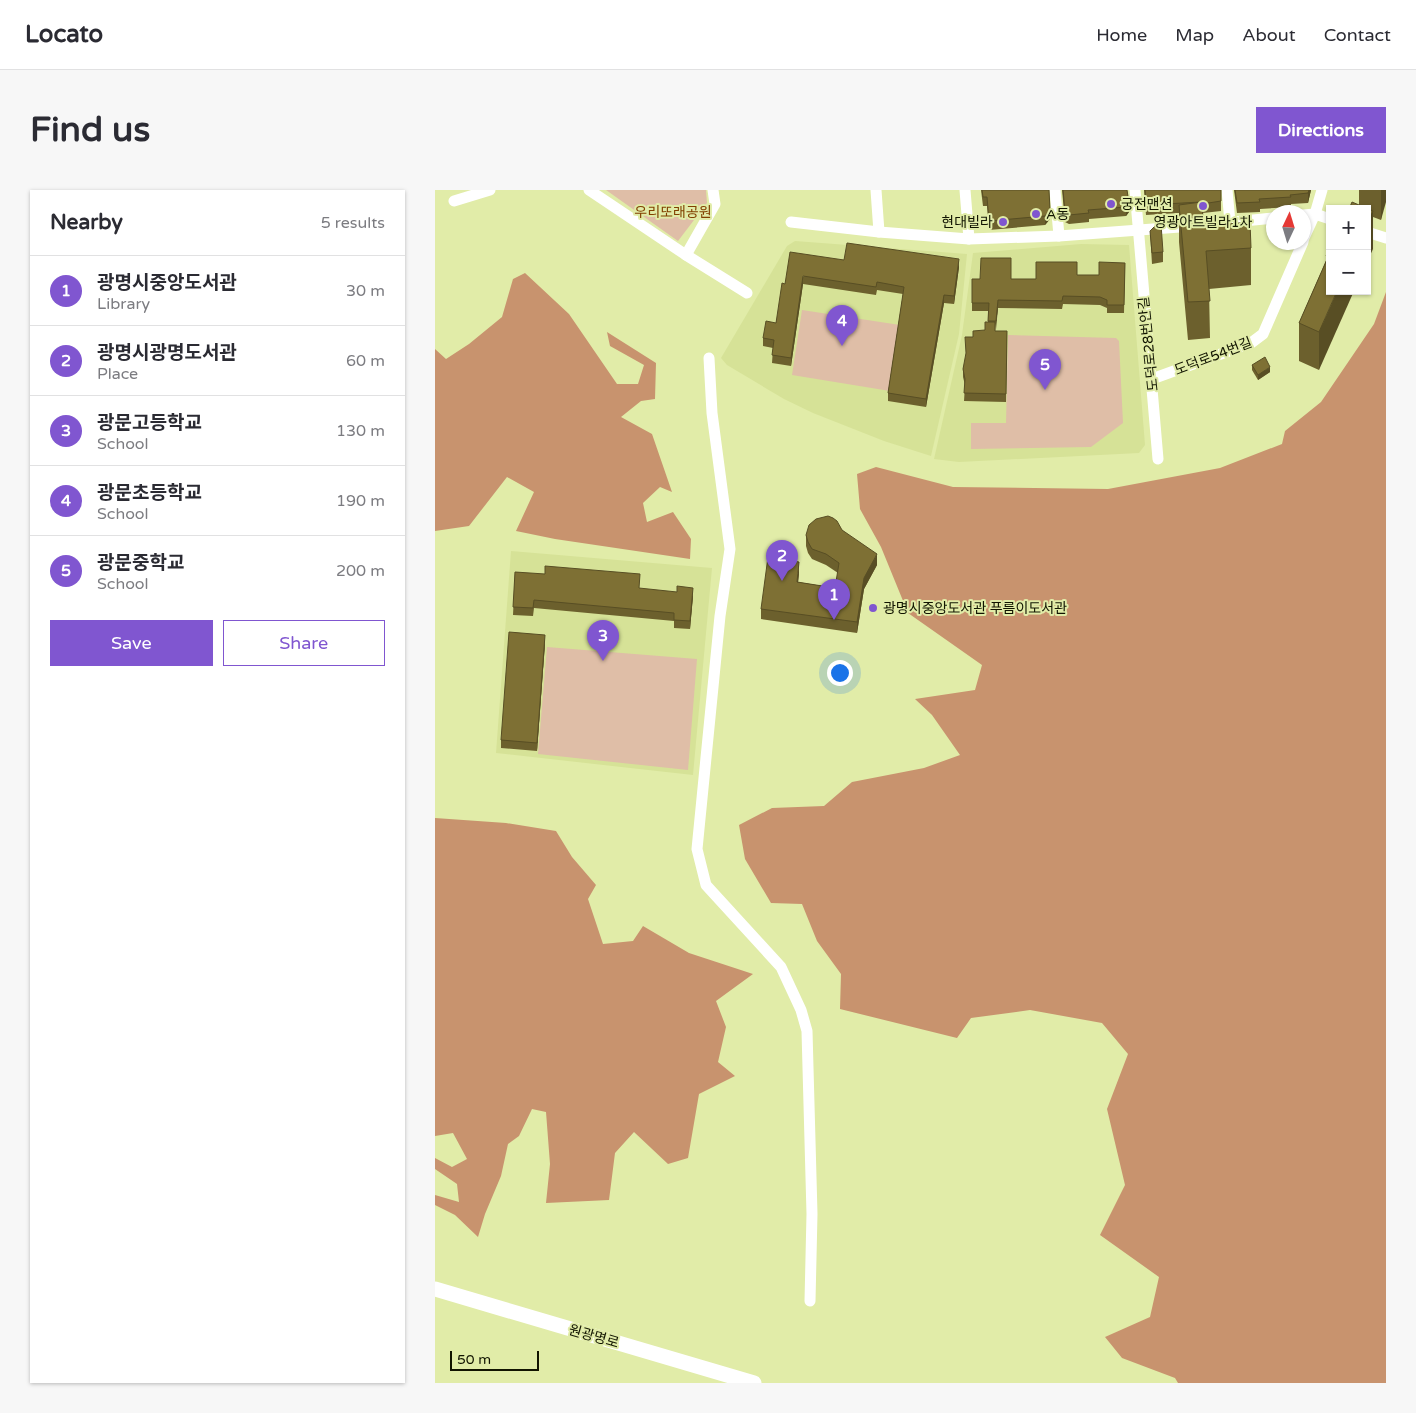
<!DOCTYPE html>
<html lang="en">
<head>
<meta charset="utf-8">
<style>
	body { margin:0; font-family:"Varela Round","Noto Sans KR",sans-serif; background:#f7f7f7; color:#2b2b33 }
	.controls { position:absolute; right:15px; top:15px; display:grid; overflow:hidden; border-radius:0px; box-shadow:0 1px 4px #0004 }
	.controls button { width:45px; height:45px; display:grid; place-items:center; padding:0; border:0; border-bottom:1px solid #e1e1e2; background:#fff; color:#2b2b33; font:25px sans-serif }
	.compass { position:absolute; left:831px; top:15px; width:45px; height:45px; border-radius:50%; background:#fff; box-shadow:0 1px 4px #0004; rotate:4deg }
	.scale { position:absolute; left:15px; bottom:12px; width:89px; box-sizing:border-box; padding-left:5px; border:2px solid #111400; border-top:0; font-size:14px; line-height:18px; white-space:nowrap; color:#111400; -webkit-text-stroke:4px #e1eca8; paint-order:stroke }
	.you { position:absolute; left:404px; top:482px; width:18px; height:18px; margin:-12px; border:4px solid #fff; border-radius:50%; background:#1a73e8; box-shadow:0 0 0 8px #1a73e833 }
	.badge { display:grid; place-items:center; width:32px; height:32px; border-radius:50%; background:#8056d0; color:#fff; font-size:16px; font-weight:700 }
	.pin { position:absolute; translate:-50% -41px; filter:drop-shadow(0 1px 2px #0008) }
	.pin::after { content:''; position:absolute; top:26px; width:18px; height:15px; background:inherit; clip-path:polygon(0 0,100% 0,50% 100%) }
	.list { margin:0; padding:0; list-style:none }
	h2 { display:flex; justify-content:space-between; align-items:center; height:65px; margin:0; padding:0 20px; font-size:21px }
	h2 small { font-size:16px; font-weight:400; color:#7c7c81 }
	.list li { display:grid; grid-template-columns:32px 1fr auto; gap:15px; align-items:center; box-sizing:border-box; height:70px; padding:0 20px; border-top:1px solid #e1e1e2 }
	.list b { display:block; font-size:19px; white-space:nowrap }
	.list p { margin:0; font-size:16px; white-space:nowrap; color:#7c7c81 }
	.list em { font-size:16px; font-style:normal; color:#7c7c81 }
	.actions { display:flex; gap:10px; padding:15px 20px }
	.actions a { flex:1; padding:11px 0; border:1px solid #8056d0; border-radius:0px; text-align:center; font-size:18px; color:#8056d0 }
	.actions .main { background:#8056d0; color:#fff }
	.map { position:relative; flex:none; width:951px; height:1193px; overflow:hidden; border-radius:0px }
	header { display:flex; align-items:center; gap:30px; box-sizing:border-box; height:70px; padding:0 25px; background:#fff; border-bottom:1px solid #e1e1e2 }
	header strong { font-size:24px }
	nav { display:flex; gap:28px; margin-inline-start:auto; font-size:18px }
	.intro { display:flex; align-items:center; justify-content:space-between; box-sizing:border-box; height:120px; padding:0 30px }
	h1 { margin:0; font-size:35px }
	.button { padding:12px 22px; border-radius:0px; background:#8056d0; color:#fff; font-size:18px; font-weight:700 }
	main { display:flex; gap:30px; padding:0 30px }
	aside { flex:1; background:#fff; border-radius:0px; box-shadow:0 1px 4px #0004 }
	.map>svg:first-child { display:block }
</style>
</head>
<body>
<header>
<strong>Locato</strong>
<nav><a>Home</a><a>Map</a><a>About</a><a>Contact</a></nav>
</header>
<div class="intro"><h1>Find us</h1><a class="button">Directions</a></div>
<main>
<aside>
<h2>Nearby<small>5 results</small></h2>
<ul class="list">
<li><span class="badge">1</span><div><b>광명시중앙도서관</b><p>Library</p></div><em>30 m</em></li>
<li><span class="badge">2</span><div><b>광명시광명도서관</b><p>Place</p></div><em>60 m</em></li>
<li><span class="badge">3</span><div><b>광문고등학교</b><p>School</p></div><em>130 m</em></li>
<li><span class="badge">4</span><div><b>광문초등학교</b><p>School</p></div><em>190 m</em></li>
<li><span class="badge">5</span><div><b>광문중학교</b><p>School</p></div><em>200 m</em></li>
</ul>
<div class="actions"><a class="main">Save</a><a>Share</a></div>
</aside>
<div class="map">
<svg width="951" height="1193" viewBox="0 0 951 1193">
	<rect width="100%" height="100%" fill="#e1eca8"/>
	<g fill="#d6e297">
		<polygon points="360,51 532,64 524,144 496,266 449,251 378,223 349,209 292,175 286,168 352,56"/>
		<polygon points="646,54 694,55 710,255 704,263 524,272 499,269 527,145 538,63"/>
		<polygon points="76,361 277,378 258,585 61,563"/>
	</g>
	<g fill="#dfbea7">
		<polygon points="171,0 271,0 272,13 243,51"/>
		<polygon points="367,120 465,135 455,201 357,185"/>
		<polygon points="573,145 681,148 684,151 688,233 656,257 536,259 536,233 571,233"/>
		<polygon points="112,457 262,469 253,580 103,564"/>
	</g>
	<g fill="#c8936e">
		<polygon points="90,83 134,124 182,194 203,194 209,175 175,156 172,142 221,173 220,209 206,211 186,227 217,244 237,302 225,297 208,313 212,332 238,322 256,349 255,369 120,349 81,341 99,302 72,287 34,336 0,341 0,159 11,169 34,154 67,127 78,89"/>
		<polygon points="951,102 951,1193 743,1193 740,1188 687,1168 670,1147 715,1127 724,1087 665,1045 690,995 672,919 693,864 667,833 595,820 536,828 522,848 405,819 406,784 382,751 367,714 336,713 310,669 304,635 337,618 389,616 417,592 489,578 525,565 497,525 480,509 540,500 547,475 473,423 446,357 425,319 422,284 441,277 518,297 673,299 785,278 847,254 850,241 886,212 939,134"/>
		<polygon points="0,628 71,633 121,641 137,667 161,695 153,709 168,754 198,751 208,736 254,763 318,784 281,811 291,837 283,872 300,886 264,904 253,968 233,974 199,942 180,963 174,1010 111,1013 115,974 111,922 97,919 84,946 73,954 66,986 50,1024 43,1047 20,1025 0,1015 0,1005 24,1012 22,994 0,979 0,968 17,977 32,969 18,943 0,946"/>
	</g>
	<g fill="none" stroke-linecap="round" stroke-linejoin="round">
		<g stroke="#fff" stroke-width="11">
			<polyline points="154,0 251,65 312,103"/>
			<polyline points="441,0 444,42"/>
			<polyline points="530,0 534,49"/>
			<polyline points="620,0 624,46"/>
			<polyline points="700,0 723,269"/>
			<polyline points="792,0 795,32"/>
			<polyline points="19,11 55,0"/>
			<polyline points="868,25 880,24 895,29"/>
			<polyline points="356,32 444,42 534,49 624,46 758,36"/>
			<polyline points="779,34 838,28"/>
			<polyline points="932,42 951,48"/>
			<polyline points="868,50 880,24 887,0"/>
			<polyline points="251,65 280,14 278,0"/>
			<polyline points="274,168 277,223 295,359 285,426 262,659 271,695 346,777 366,820 372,841 377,1024 375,1111"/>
			<polyline points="717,189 816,153 828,144 868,52"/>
		</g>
		<polyline stroke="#fff" stroke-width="15" points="0,1099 319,1193"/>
	</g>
	<g fill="#6c602d">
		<polygon points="546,0 614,0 615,29 610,35 554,40 552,16 548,16"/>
		<polygon points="627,0 692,0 694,22 691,26 654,29 654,32 634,34 630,32"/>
		<polygon points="709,0 786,0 786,21 768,23 769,33 792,34 816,58 816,95 774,99 775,148 753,150 744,52 744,23 711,25"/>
		<polygon points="799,0 876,0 873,13 856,14 856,17 825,19 825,22 802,23"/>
		<polygon points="924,0 951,0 946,30 938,27 938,59 924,15"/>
		<polygon points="715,41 728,62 728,72 717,74"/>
		<polygon points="895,59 884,180 864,171 864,133 891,71 891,66"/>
		<polygon points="409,70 524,77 519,114 509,113 491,217 453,211 453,203 468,104 442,100 441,105 368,94 356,176 337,173 338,158 328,156 328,148 341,133 350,94"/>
		<polygon points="690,73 689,123 672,123 672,118 665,115 628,114 627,119 563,118 560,141 572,141 571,212 529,211 530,195 528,187 528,179 538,147 550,140 553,132 553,121 537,121 537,89 601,89 642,85 664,85"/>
		<polygon points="817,175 835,182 823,190 817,180"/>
		<polygon points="407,340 442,375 429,399 422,443 326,429 326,419 364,383 363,392 400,398 403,383 391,375 377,369 373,363 371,356 371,345"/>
		<polygon points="80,382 258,406 255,439 239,438 239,431 99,418 98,426 78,425"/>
		<polygon points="110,453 102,561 66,558 66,550"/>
	</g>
	<g fill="#584e24">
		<polygon points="874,0 876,0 873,13 873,3"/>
		<polygon points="946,0 951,0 951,12 946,30"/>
		<polygon points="694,13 694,22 691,26 691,17"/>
		<polygon points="615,20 615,29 610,35 610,26"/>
		<polygon points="938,21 938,59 932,72 932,34"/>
		<polygon points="524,69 524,77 519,114 519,106"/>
		<polygon points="368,86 368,94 356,176 356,168"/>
		<polygon points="902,101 919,101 884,180 884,142"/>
		<polygon points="509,105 509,113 491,217 491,209"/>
		<polygon points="563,110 563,118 561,139 561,131"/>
		<polygon points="835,177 835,182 823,190 823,185"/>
		<polygon points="442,364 442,375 429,399 422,443 422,432 429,388"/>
		<polygon points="364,372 364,383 362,403 362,392"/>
		<polygon points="258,398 258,406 255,439 255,431"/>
		<polygon points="110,445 110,453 102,561 102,553"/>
	</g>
	<g fill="#7e7034" stroke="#584e24">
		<polygon points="547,0 614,0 615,20 610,26 554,31 552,7 548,7"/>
		<polygon points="628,0 692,0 694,13 691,17 653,20 654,23 634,25 630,22"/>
		<polygon points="710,0 786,0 786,11 767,14 766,12 711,15"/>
		<polygon points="800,0 874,0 873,3 855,5 856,7 824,9 825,12 802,13"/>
		<polygon points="766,12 769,33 792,31 792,34 815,32 816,58 771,61 775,111 753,112 744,15"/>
		<polygon points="917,12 938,21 932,34 932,19 914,19"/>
		<polygon points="726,34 728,62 717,63 715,41 721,35"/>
		<polygon points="412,53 524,69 519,106 509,105 491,209 453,203 469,97 442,92 441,97 368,86 356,168 337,165 339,150 328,148 331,131 341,133 347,93 350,94 355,62 409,70"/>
		<polygon points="895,59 895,101 902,101 884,142 864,133 893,67 891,66"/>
		<polygon points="546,68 576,68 576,89 601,89 601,72 642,72 642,85 664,85 664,72 690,73 689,115 672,115 672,110 665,107 628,106 627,111 563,110 561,131 553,131 554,113 537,113 537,89 545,89"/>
		<polygon points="550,132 560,132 560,141 572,141 571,204 529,203 530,189 528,179 531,163 530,147 538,147 538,141 550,140"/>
		<polygon points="830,167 835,177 823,185 817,175"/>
		<polygon points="393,326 398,328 402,331 407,340 442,364 429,388 422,432 326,419 333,367 364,372 362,392 400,398 404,373 391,364 377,359 373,352 371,345 374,335 381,329"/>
		<polygon points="110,376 205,384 204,398 242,402 242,396 258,398 255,431 239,430 239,423 99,410 98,418 78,417 80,382 110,384"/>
		<polygon points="74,442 110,445 102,553 66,550"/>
	</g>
	<g fill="#8056d0" stroke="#e1eca8" stroke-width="2">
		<circle cx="676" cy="14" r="5"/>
		<circle cx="768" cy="16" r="5"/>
		<circle cx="601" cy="24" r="5"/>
		<circle cx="568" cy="32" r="5"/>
		<circle cx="438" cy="418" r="5"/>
	</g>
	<g text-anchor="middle" stroke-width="4" stroke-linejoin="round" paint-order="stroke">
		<g font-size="14" fill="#111400" stroke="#e1eca8" text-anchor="start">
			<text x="686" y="19">궁전맨션</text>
			<text x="611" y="29">A동</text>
			<text x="558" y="37" text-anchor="end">현대빌라</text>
			<text x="768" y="37" text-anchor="middle">영광아트빌라1차</text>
			<text x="448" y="423">광명시중앙도서관 푸름이도서관</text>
		</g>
		<g font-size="14" fill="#814000" stroke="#e1eca8">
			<text x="238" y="27">우리또래공원</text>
		</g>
		<g font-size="14" fill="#111400" stroke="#e1eca8">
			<text transform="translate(713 154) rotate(-96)" y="5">도덕로28번안길</text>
			<text transform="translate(778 166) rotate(-21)" y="5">도덕로54번길</text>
			<text transform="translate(159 1146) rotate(16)" y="5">원광명로</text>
		</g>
	</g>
</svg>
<div class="controls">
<button>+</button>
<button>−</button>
</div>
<svg class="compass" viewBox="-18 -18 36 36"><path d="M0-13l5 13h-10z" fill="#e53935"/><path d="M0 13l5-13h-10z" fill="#7c7c81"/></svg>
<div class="scale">50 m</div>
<div class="you"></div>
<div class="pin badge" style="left:399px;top:430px">1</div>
<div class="pin badge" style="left:347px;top:391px">2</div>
<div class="pin badge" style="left:168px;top:471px">3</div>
<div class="pin badge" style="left:407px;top:156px">4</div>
<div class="pin badge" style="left:610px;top:200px">5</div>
</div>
</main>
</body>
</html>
